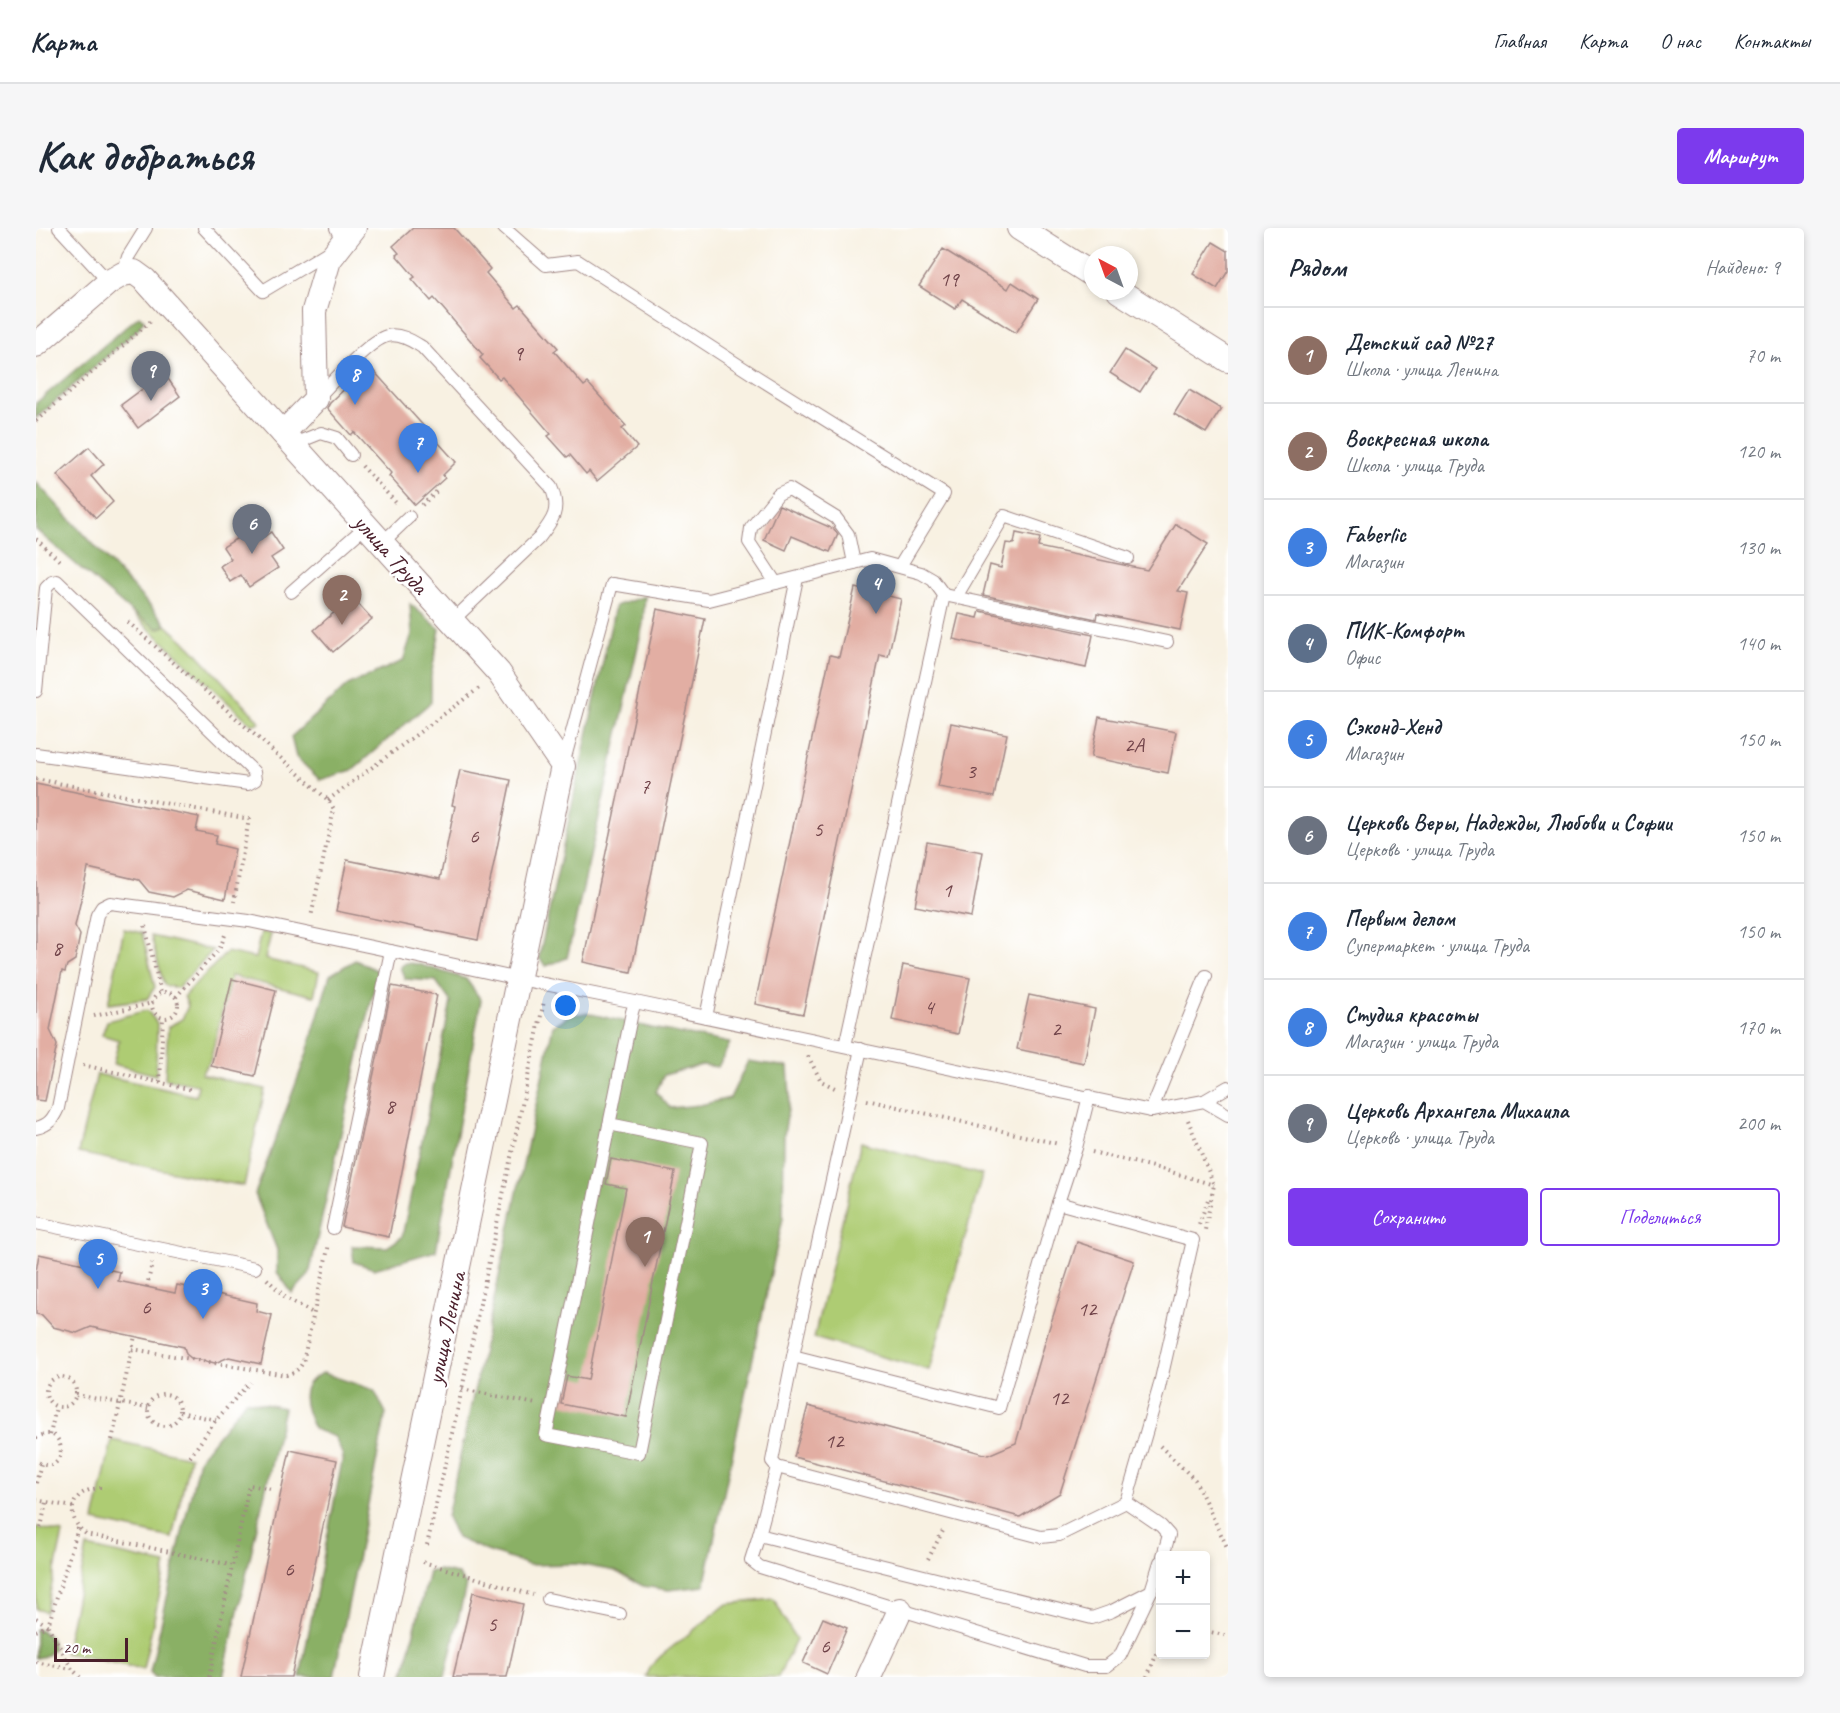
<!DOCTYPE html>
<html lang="ru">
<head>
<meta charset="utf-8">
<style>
	body { margin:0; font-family:Caveat,sans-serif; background:#f6f6f7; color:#1f2937 }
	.controls { position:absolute; right:18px; bottom:18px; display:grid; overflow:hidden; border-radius:6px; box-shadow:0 3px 9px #0003 }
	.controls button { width:54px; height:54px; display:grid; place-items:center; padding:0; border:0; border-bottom:2px solid #e0e1e3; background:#fff; color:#1f2937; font:30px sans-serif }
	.compass { position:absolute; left:1048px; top:18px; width:54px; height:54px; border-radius:50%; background:#fff; box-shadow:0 3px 9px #0003; rotate:319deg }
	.scale { position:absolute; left:18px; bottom:15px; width:74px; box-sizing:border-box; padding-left:6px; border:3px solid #4a1f2b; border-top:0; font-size:16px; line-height:21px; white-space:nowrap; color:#4a1f2b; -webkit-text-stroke:4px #fff; paint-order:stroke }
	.you { position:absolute; left:530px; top:778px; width:21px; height:21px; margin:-15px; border:4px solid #fff; border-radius:50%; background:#1a73e8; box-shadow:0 0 0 9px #1a73e833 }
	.badge { display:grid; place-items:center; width:39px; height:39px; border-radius:50%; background:#7c3aed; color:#fff; font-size:20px; font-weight:700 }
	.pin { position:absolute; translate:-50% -50px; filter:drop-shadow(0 2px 3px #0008) }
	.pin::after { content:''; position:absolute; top:32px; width:21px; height:18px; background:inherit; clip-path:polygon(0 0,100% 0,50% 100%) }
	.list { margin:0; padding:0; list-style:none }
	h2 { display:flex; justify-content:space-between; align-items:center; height:78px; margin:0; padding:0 24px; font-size:26px }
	h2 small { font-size:20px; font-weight:400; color:#747a83 }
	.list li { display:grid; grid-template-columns:39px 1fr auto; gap:18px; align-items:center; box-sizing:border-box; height:96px; padding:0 24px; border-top:2px solid #e0e1e3 }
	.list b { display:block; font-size:22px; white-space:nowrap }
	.list p { margin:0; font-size:20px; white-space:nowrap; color:#747a83 }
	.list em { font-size:20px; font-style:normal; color:#747a83 }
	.actions { display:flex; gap:12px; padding:18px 24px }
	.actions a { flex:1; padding:14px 0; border:2px solid #7c3aed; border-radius:6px; text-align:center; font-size:21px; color:#7c3aed }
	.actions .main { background:#7c3aed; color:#fff }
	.map { position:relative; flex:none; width:1192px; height:1449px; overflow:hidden; border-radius:6px }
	header { display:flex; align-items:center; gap:36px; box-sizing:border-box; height:84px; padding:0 30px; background:#fff; border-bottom:2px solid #e0e1e3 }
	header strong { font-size:28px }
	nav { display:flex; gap:33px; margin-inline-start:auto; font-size:21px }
	.intro { display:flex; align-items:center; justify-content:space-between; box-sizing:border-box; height:144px; padding:0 36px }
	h1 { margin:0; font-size:42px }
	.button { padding:15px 27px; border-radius:6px; background:#7c3aed; color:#fff; font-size:21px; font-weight:700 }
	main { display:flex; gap:36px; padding:0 36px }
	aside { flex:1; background:#fff; border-radius:6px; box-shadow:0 3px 9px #0003 }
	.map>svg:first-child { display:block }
</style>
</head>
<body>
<header>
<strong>Карта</strong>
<nav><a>Главная</a><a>Карта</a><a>О нас</a><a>Контакты</a></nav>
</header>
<div class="intro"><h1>Как добраться</h1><a class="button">Маршрут</a></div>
<main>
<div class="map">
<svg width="1192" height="1449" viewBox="0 0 1192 1449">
	<rect width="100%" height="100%" fill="#fff"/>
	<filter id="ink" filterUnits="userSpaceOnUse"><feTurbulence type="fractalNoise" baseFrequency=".0167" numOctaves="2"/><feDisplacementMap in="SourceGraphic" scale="12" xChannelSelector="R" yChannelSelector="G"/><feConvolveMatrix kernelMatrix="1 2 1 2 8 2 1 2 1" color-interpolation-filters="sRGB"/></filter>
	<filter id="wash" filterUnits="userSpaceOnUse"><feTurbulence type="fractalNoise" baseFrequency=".008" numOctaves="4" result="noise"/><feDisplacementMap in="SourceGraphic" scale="24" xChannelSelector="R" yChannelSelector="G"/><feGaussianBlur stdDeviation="1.35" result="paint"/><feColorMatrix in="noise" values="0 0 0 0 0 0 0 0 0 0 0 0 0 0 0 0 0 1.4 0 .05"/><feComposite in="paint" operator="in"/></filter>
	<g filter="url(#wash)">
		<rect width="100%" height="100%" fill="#f8f1e2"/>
		<g fill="#aecc73" stroke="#7c764f" stroke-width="1.5">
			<polygon points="92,381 122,401 130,397 156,420 224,494 216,497"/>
			<polygon points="88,701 106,705 119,759 111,771 72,776"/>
			<polygon points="225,704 235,706 229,731 283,744 278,768 195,748 174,833 165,846 229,861 208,958 42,925 61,846 160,868 162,857 129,851 132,799 146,791 152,778 148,768 191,724 219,730"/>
			<polygon points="115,708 177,722 142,760 128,757"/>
			<polygon points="111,782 121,795 120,847 77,836 83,812 66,807 71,793"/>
			<polygon points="825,914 946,947 893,1142 778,1110"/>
			<polygon points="76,1212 154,1229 136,1310 58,1293"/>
			<polygon points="0,1299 27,1305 10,1384 0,1381"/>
			<polygon points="51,1319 130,1336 107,1441 29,1425"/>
			<polygon points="738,1371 760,1412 742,1449 610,1449 615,1438 626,1427 691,1376"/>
		</g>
		<g fill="#8ab065" stroke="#6a6848" stroke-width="1.5">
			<polygon points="103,88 108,92 102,101 0,190 0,175"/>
			<polygon points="0,254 126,391 130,397 122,401 92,381 0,302"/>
			<polygon points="609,368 607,396 531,730 510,738 503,730 579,378"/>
			<polygon points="374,376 404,401 395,448 395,474 316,542 284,552 260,529 255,509 312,457 367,433 376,406"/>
			<polygon points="319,732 342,743 273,1047 256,1065 241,1044 241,1022 219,966 270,828 294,747"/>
			<polygon points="370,735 382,736 430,751 445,772 400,1023 338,1041 318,1034 316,1018 351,1019 366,1009 415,774 400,753 369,751 364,739"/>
			<polygon points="551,785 616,800 694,815 682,839 666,837 628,847 620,864 634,880 664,877 694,870 712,833 752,839 754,869 748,907 747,990 668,1358 633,1362 607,1358 579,1343 541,1336 493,1337 451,1323 421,1310 411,1289 517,798 534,787"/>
			<path d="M287 1145 338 1162 350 1185 298 1449H264L307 1228 299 1209 278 1201C268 1180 259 1156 287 1145Z"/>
			<polygon points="210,1172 248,1180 187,1449 119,1449 114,1444 163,1231"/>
			<polygon points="402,1342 421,1346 430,1357 409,1449 367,1449 393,1344"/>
			<path d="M0 1401C10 1405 17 1409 17 1421L10 1428 0 1430Z"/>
		</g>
		<g id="blocks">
			<g fill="#e2aea3">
				<polygon points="377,0 418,0 454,41 450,45 480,80 484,77 522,120 518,123 548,158 552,155 590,198 586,201 601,219 561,253 553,243 550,246 534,227 531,229 512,208 515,206 466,149 463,151 444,130 447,127 429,106 398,70 395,73 376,51 379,49 360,27 363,25 357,18"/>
				<polygon points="1177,14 1192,23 1192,43 1181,61 1157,46"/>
				<polygon points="907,21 972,61 976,54 1002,71 980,105 926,71 919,81 883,58"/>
				<polygon points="1089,122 1119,141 1104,164 1074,145"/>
				<polygon points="336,141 420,234 407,247 409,250 379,277 353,248 355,245 318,204 315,207 291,180 294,175 319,151 322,154"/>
				<polygon points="128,145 144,168 102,200 85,177"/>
				<polygon points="1153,162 1185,181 1170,205 1138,186"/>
				<polygon points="53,219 68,236 55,248 77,274 60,290 21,247"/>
				<polygon points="743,277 798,301 802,306 794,324 756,308 750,322 728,312"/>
				<polygon points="1140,296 1172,316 1142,363 1152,365 1144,402 1061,385 1060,391 947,367 954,337 965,340 970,315 978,316 980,305 1004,310 1002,319 1111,342"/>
				<polygon points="217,300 225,311 235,304 247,322 235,330 242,340 213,359 205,347 194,354 184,338 195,331 187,319"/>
				<polygon points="819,360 865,371 852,429 844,427 767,786 719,776 794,427 803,429"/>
				<polygon points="316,369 336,391 297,424 278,402"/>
				<polygon points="621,381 669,391 595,744 547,734"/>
				<polygon points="944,383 1057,407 1050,440 917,411 923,386 942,390"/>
				<polygon points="1063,489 1140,504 1132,545 1055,529"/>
				<polygon points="915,495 971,506 958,569 902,559"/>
				<polygon points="424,542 475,552 442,712 300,683 311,632 404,651 419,578 416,577"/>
				<polygon points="0,556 163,589 160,603 181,607 179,616 199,621 189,671 151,662 137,669 113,664 103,652 52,640 39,698 44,707 39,732 31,737 29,744 26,743 14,802 21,817 9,873 0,872"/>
				<polygon points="891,614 947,624 935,689 879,678"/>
				<polygon points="867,737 934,750 922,806 856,792"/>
				<polygon points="196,751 240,762 219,848 175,838"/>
				<polygon points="356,758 401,767 353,1009 306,999"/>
				<polygon points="993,767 1059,781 1048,835 981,821"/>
				<polygon points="575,931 639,944 590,1189 525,1176 531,1148 552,1152 590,960 570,956"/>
				<polygon points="1041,1014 1098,1033 1024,1265 984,1289 758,1229 772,1178 952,1227 980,1215 1013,1101"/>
				<polygon points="3,1026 84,1044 82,1053 139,1065 141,1057 221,1075 220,1083 236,1087 225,1136 193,1129 179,1135 155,1130 150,1126 148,1119 55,1099 41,1105 17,1099 6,1087 0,1086 0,1044"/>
				<polygon points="254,1222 301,1232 255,1449 205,1449"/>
				<polygon points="437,1364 487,1376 471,1449 417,1449"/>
				<polygon points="787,1390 811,1400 791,1446 767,1435"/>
			</g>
		</g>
	</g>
	<g filter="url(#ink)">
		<use href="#blocks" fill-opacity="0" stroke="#a18886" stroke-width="1.5"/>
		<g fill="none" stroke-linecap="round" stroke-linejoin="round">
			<defs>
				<g id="lane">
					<polyline points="23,0 73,54"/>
					<polyline points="168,0 227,63 307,15 300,0"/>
					<polyline points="468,0 510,37 542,33 721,149 908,266 864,338"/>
					<polyline points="87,46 92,29 110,0"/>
					<path d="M281 170C296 155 332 113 351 108 364 105 376 113 386 119L515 259C525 282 517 292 503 310L416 393"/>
					<polyline points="259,218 265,213 285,205 301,210 315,227"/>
					<polyline points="346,315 373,289"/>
					<polyline points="740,355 713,314 715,300 742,266 753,261 800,290 812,306 818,335"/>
					<polyline points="255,364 330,298"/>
					<polyline points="908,367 1131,414"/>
					<polyline points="920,369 968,288 1092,330"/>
					<polyline points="0,463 10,360 16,354 21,353 218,544 219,552 212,556 0,526"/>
					<polyline points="527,537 576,356 673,372 834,331 885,345 897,352 908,367 809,818"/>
					<polyline points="670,789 761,350"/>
					<polyline points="1168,873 1192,859"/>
					<polyline points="1115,883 1168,873 1192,887"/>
					<polyline points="573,896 666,915 603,1225 510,1207 596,784 599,774"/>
					<path d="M0 900C13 897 17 891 22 880L61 687 66 679 74 675 213 693 355 723"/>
					<polyline points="1022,975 1040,920 1053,868"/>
					<polyline points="0,995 219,1040"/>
					<polyline points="297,1000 355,723 483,751 599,774 1115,883 1170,748"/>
					<polyline points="757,1128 963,1180 1022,975 1157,1012 1123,1160 1090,1274 1023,1307 1005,1309 741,1239 736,1233 757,1128 825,821"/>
					<polyline points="741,1239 723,1307 1056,1390 1076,1383 1115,1363 1124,1334"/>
					<polyline points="1090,1274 1125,1298 1133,1307 1127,1328"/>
					<polyline points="723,1307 715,1332 724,1339 1049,1438 1071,1438 1084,1428 1115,1363"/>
					<polyline points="512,1371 584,1386"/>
				</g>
				<g id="street">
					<polyline points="983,0 1057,47"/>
					<polyline points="1083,63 1192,132"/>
					<polyline points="0,117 73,54 87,46 98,44 109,52 463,445 527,538 336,1449"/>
					<polyline points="247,205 280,171 278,83 293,32 318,0"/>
					<polyline points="833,1449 864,1382"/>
				</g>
			</defs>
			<use href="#lane" stroke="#a18886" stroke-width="14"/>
			<use href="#street" stroke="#a18886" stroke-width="26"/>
			<g stroke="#a18886" stroke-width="4" stroke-dasharray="1.5 4.5" stroke-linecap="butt">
				<polyline points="0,193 115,93"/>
				<polyline points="326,238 362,277"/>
				<polyline points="386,277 402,262"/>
				<polyline points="0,311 26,335"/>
				<polyline points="92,394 292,572 298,581 275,689"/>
				<polyline points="0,551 213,591 198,674"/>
				<polyline points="292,572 446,458"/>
				<polyline points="109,698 125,765"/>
				<circle cx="129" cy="777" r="13"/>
				<polyline points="140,769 184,720 189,707"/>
				<polyline points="58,788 117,775"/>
				<polyline points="772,828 785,853 799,860"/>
				<polyline points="47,837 157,862"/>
				<polyline points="124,854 127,789"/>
				<polyline points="831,872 1023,916"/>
				<polyline points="1152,892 1178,957 1169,1002"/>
				<polyline points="1056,924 1125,941 1178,957"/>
				<polyline points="1163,996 1173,969"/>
				<polyline points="231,1051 250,1070 277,1085"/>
				<polyline points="111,1059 116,1035"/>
				<path d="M96 1121 250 1147C259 1144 263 1142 267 1134L293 1016"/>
				<circle cx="25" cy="1164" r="15"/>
				<polyline points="426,1161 500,1176"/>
				<circle cx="128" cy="1182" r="16"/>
				<polyline points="40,1167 112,1180"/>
				<polyline points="144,1184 180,1192"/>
				<polyline points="14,1207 20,1179"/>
				<path d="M0 1210C33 1190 33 1254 0 1233"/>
				<polyline points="76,1212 99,1108"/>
				<polyline points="1124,1218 1159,1252 1192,1321"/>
				<polyline points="154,1229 180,1192 214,1154"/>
				<polyline points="0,1255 5,1236"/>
				<path d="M65 1260C35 1261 27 1288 50 1306L195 1337"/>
				<polyline points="0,1272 37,1279"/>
				<polyline points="5,1300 10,1274"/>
				<polyline points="42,1300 12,1398 36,1441 44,1449"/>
				<polyline points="391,1317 426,1161 508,773"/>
				<polyline points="892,1331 908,1301"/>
				<polyline points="387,1334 497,1367"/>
				<polyline points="0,1390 12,1398"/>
				<polyline points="0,1403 11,1398"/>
				<polyline points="1170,1403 1192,1408"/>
				<polyline points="0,1434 35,1441"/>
				<polyline points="173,1449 213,1257 236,1261"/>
				<polyline points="1111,1449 1124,1418"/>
			</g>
			<use href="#lane" stroke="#fff" stroke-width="12"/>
			<use href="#street" stroke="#fff" stroke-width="24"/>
		</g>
	</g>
	<g text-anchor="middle" stroke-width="4.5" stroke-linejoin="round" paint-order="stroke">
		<g font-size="21" fill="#704349">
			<text x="913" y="58">19</text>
			<text x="482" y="132">9</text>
			<text x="1098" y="524">2А</text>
			<text x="935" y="550">3</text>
			<text x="609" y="565">7</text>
			<text x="782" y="608">5</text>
			<text x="438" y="615">6</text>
			<text x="911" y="669">1</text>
			<text x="21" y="727">8</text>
			<text x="893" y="786">4</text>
			<text x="1020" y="808">2</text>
			<text x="354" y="885">8</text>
			<text x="110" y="1086">6</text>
			<text x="1051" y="1088">12</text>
			<text x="1023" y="1177">12</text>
			<text x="798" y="1220">12</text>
			<text x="253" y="1348">6</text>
			<text x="456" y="1403">5</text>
			<text x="789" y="1425">6</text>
		</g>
		<g font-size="24" fill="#4a1f2b" stroke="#fff">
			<text transform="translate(355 326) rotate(48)" y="8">улица Труда</text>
			<text transform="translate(410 1100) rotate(-78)" y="8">улица Ленина</text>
		</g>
	</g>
</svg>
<div class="controls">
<button>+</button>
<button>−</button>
</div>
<svg class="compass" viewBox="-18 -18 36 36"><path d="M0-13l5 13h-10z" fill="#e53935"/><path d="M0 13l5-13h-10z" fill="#747a83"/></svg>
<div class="scale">20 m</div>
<div class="you"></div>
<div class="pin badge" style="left:609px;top:1039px;background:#8d6e63">1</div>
<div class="pin badge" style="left:306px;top:397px;background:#8d6e63">2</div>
<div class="pin badge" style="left:167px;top:1091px;background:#3f7fe0">3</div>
<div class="pin badge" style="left:840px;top:386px;background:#5c6f8a">4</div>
<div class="pin badge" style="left:62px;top:1061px;background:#3f7fe0">5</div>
<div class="pin badge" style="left:216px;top:326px;background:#6b7280">6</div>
<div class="pin badge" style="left:382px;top:245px;background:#3f7fe0">7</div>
<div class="pin badge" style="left:319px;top:177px;background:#3f7fe0">8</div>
<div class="pin badge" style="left:115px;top:173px;background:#6b7280">9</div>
</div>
<aside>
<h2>Рядом<small>Найдено: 9</small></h2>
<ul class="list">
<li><span class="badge" style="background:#8d6e63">1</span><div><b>Детский сад №27</b><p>Школа · улица Ленина</p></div><em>70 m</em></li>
<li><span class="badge" style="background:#8d6e63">2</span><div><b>Воскресная школа</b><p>Школа · улица Труда</p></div><em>120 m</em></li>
<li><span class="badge" style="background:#3f7fe0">3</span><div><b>Faberlic</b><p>Магазин</p></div><em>130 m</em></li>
<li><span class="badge" style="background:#5c6f8a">4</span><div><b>ПИК-Комфорт</b><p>Офис</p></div><em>140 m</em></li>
<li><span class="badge" style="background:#3f7fe0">5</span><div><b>Сэконд-Хенд</b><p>Магазин</p></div><em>150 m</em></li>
<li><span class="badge" style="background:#6b7280">6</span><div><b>Церковь Веры, Надежды, Любови и Софии</b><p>Церковь · улица Труда</p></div><em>150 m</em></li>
<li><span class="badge" style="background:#3f7fe0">7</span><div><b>Первым делом</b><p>Супермаркет · улица Труда</p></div><em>150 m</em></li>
<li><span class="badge" style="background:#3f7fe0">8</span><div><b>Студия красоты</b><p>Магазин · улица Труда</p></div><em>170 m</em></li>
<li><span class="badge" style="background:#6b7280">9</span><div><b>Церковь Архангела Михаила</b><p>Церковь · улица Труда</p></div><em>200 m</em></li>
</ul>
<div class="actions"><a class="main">Сохранить</a><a>Поделиться</a></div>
</aside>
</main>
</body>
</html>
